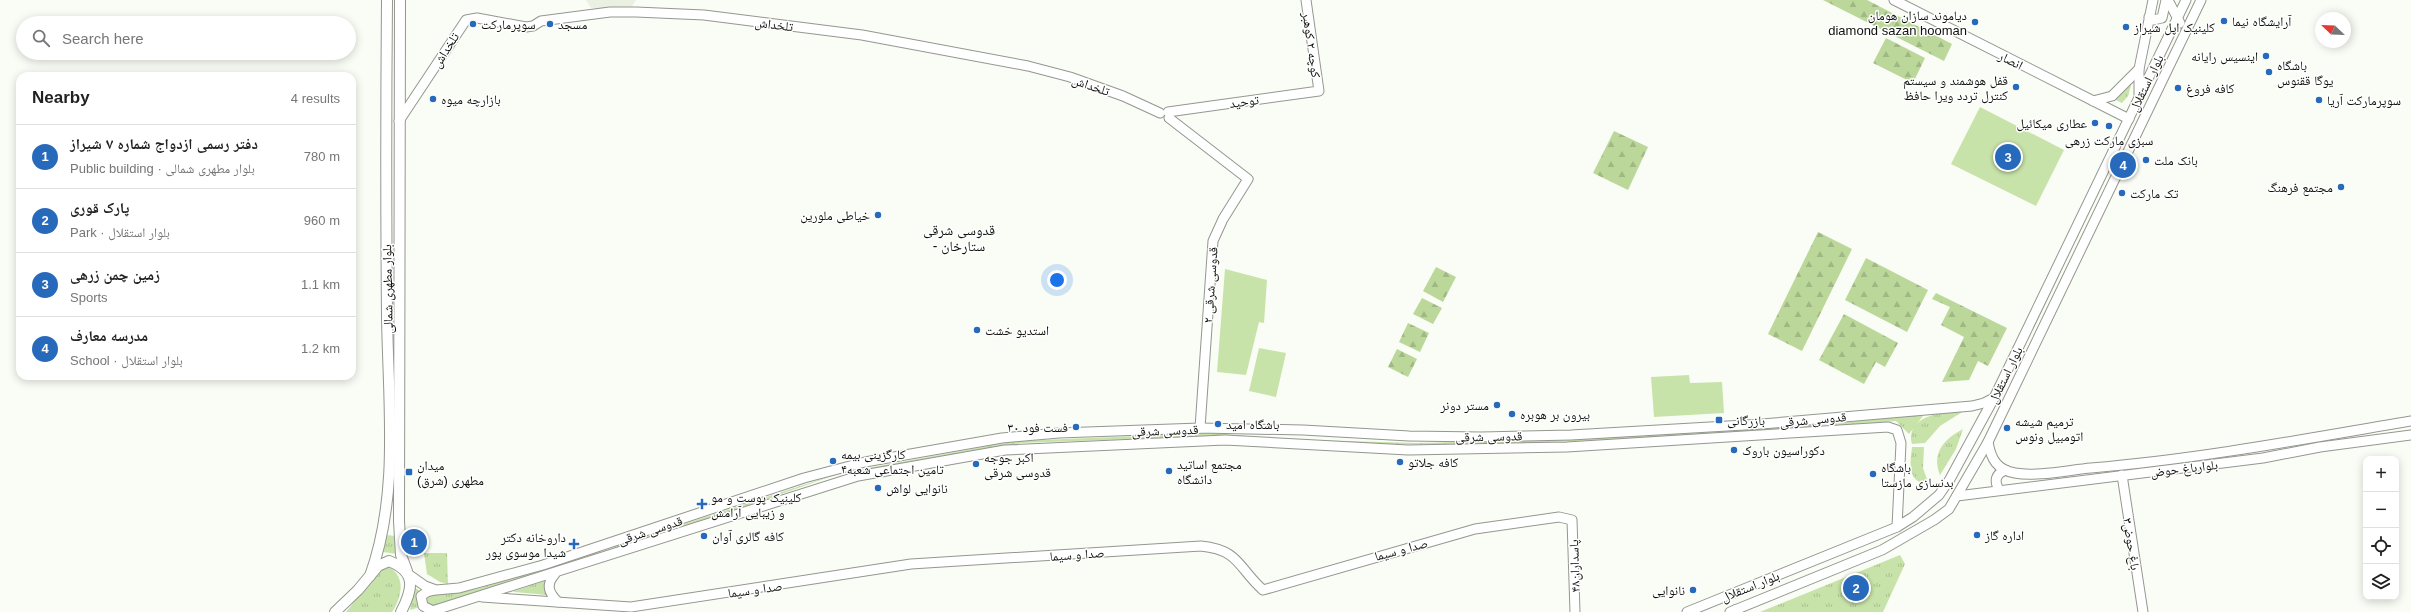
<!DOCTYPE html>
<html lang="en">
<head>
<meta charset="utf-8">
<style>
	body { margin:0; font-family:Helvetica,"Noto Naskh Arabic",sans-serif; background:#f2f2f2; color:#222 }
	.controls { position:absolute; right:12px; bottom:12px; display:grid; overflow:hidden; border-radius:8px; box-shadow:0 2px 10px #0003 }
	.controls button { width:36px; height:36px; display:grid; place-items:center; padding:0; border:0; border-bottom:1px solid #e0e0e0; background:#fff; color:#222; font:20px sans-serif }
	.compass { position:absolute; left:2315px; top:12px; width:36px; height:36px; border-radius:50%; background:#fff; box-shadow:0 2px 10px #0003; rotate:293deg }
	.you { position:absolute; left:1057px; top:280px; width:14px; height:14px; margin:-10px; border:3px solid #fff; border-radius:50%; background:#1a73e8; box-shadow:0 0 0 6px #1a73e833 }
	.badge { display:grid; place-items:center; width:26px; height:26px; border-radius:50%; background:#276abb; color:#fff; font-size:13px; font-weight:700 }
	.pin { position:absolute; translate:-50% -50%; border:2px solid #fff; box-shadow:0 1px 4px #0006 }
	.list { margin:0; padding:0; list-style:none }
	h2 { display:flex; justify-content:space-between; align-items:center; height:52px; margin:0; padding:0 16px; font-size:17px }
	h2 small { font-size:13px; font-weight:400; color:#767676 }
	.list li { display:grid; grid-template-columns:26px 1fr auto; gap:12px; align-items:center; box-sizing:border-box; height:64px; padding:0 16px; border-top:1px solid #e0e0e0 }
	.list b { display:block; font-size:15px; white-space:nowrap }
	.list p { margin:0; font-size:13px; white-space:nowrap; color:#767676 }
	.list em { font-size:13px; font-style:normal; color:#767676 }
	.icon { flex:none; width:22px; height:22px; fill:none; stroke:currentColor; stroke-width:2; stroke-linecap:round; stroke-linejoin:round }
	.map { position:relative; flex:none; width:2411px; height:612px; overflow:hidden }
	.search { position:absolute; background:#fff; box-shadow:0 2px 10px #0003; left:16px; top:16px; width:340px; height:44px; display:flex; align-items:center; gap:10px; box-sizing:border-box; padding:0 14px; border-radius:22px; color:#767676; font-size:15px }
	.panel { position:absolute; background:#fff; box-shadow:0 2px 10px #0003; left:16px; top:72px; width:340px; height:308px; border-radius:12px }
	.map>svg:first-child { display:block }
</style>
</head>
<body>
<div class="map">
<svg width="2411" height="612" viewBox="0 0 2411 612">
	<defs>
		<pattern id="grass-tufts" width="24" height="20" patternUnits="userSpaceOnUse"><rect width="24" height="20" fill="#c8e3a9"/><path d="M3 7l-1-3M5 7V3M7 7l1-3M15 17l-1-3M17 17v-4M19 17l1-3" fill="none" stroke="#abc290"/></pattern>
		<pattern id="forest-firs" width="22" height="20" patternUnits="userSpaceOnUse"><rect width="22" height="20" fill="#bbd89a"/><path d="M5 1l3.5 6h-7zM16 11l3.5 6h-7z" fill="#a0b884"/></pattern>
	</defs>
	<rect width="100%" height="100%" fill="#f9fdf5"/>
	<polygon fill="#eaf1e3" points="586,0 636,0 630,9 591,8"/>
	<g fill="url(#grass-tufts)">
		<polygon points="2131,80 2132,82 2128,96 2122,103 2114,99 2122,93"/>
		<path d="M1967 409 1940 426 1925 443 1912 444C1905 414 1946 412 1967 409Z"/>
		<polygon points="1926,412 1909,434 1896,421 1835,427 1834,424"/>
		<path d="M1822 424V426L1777 431C1624 440 1470 448 1316 443L1308 440 1417 443 1546 440Z"/>
		<path d="M1963 429 1956 449 1940 475C1931 453 1944 439 1963 429Z"/>
		<polygon points="1211,433 1298,440 1218,436 1021,443 869,471 868,468 1016,441"/>
		<path d="M1912 447H1924L1923 468 1929 485C1907 482 1910 464 1912 447Z"/>
		<polygon points="849,470 770,498 614,549 614,547"/>
		<polygon points="386,535 396,536 397,554 383,552"/>
		<path d="M601 550V552C546 573 490 588 435 607H427L424 596 477 589Z"/>
		<polygon points="424,553 447,553 448,584 440,582 427,574"/>
		<polygon points="1900,555 1905,564 1883,612 1760,612"/>
		<path d="M389 567C406 577 402 597 392 612H346L378 572Z"/>
		<polygon points="545,581 547,595 514,592 514,591"/>
		<polygon points="414,587 420,591 416,597 420,607 410,610"/>
	</g>
	<g fill="url(#forest-firs)">
		<polygon points="1823,0 1867,0 1952,44 1944,61"/>
		<polygon points="1886,38 1925,58 1913,83 1873,63"/>
		<polygon points="1614,131 1648,147 1628,190 1593,173"/>
		<polygon points="1818,232 1852,249 1802,351 1768,334"/>
		<polygon points="1866,258 1928,290 1907,332 1845,300"/>
		<polygon points="1436,267 1456,277 1443,302 1423,291"/>
		<polygon points="1936,293 2007,328 1988,366 1978,361 1969,380 1942,382 1964,337 1941,325 1950,307 1932,299"/>
		<polygon points="1422,298 1442,308 1433,324 1413,314"/>
		<polygon points="1844,314 1898,343 1885,367 1876,362 1864,384 1819,360"/>
		<polygon points="1408,323 1429,333 1420,352 1399,342"/>
		<polygon points="1397,349 1417,359 1408,377 1388,367"/>
	</g>
	<g fill="#c8e3a9">
		<polygon points="1980,107 2064,150 2036,206 1951,164"/>
		<polygon points="1225,269 1267,280 1264,323 1259,322 1246,375 1217,372"/>
		<polygon points="1259,348 1286,353 1276,397 1249,391"/>
		<polygon points="1689,375 1690,383 1722,382 1724,413 1654,417 1651,377"/>
	</g>
	<g fill="none" stroke-linecap="round" stroke-linejoin="round">
		<defs>
			<g id="secondary">
				<polyline points="1894,0 2129,119"/>
				<polyline points="2168,0 2180,23"/>
				<polyline points="2149,17 2153,20 2162,18 2166,0"/>
				<polyline points="2139,94 2139,69 2153,0"/>
				<polyline points="2093,101 2112,96 2139,69"/>
				<polyline points="1168,112 1319,91 1306,0"/>
				<polyline points="1169,118 1248,179 1223,219 1213,241 1200,428"/>
				<polyline points="399,121 466,20 477,18 526,27 533,26 541,21 610,12 636,12 704,15 862,35 1028,66 1070,77 1123,96 1160,113"/>
				<path d="M1988 442C1991 459 1997 470 2015 473 2036 477 2069 470 2091 468 2198 459 2305 439 2411 421"/>
				<polyline points="2122,475 2143,612"/>
				<path d="M1999 490C1994 481 1995 474 2006 470"/>
				<polyline points="1957,496 2263,458 2320,447 2411,435"/>
				<polyline points="408,574 425,586 436,590 459,588 543,565 804,478 865,462 1002,438 1059,433 1200,428 1303,430 1409,436 1481,437 1571,435 1762,424 1972,406 1984,403 1994,398"/>
				<path d="M555 574C545 585 549 593 558 602"/>
				<path d="M482 597 631 607 911 564 1201 546C1240 550 1238 568 1263 590L1475 529 1559 517 1572 520 1575 612"/>
				<polyline points="433,611 423,606 421,596 427,592 435,590"/>
				<polyline points="429,612 858,476 1005,450 1225,440 1408,450 1567,447 1888,427 1897,430 1901,443 1897,527"/>
				<polyline points="1687,612 1897,527 1913,517 1939,495 1950,479 1994,398 2186,0"/>
				<polyline points="1730,612 1882,550 1934,520 1949,509 1988,442 2201,0"/>
			</g>
			<g id="primary">
				<polyline points="400,0 399,521 401,555 407,571"/>
				<path d="M370 576C400 493 388 402 387 315 386 210 386 105 387 0"/>
				<path d="M335 612 358 590 378 566 389 561C417 572 413 589 401 612"/>
				<polyline points="1734,612 1736,610"/>
			</g>
		</defs>
		<use href="#secondary" stroke="#949790" stroke-width="11"/>
		<use href="#primary" stroke="#949790" stroke-width="12"/>
		<use href="#secondary" stroke="#fff" stroke-width="9"/>
		<use href="#primary" stroke="#fff" stroke-width="10"/>
	</g>
	<g fill="#276abb" stroke="#fff" stroke-width="1.5">
		<circle cx="2224" cy="21" r="4"/>
		<circle cx="1975" cy="22" r="4"/>
		<circle cx="473" cy="24" r="4"/>
		<circle cx="550" cy="24" r="4"/>
		<circle cx="2126" cy="27" r="4"/>
		<circle cx="2266" cy="56" r="4"/>
		<circle cx="2269" cy="72" r="4"/>
		<circle cx="2016" cy="87" r="4"/>
		<circle cx="2178" cy="88" r="4"/>
		<circle cx="433" cy="99" r="4"/>
		<circle cx="2319" cy="100" r="4"/>
		<circle cx="2095" cy="123" r="4"/>
		<circle cx="2109" cy="126" r="4"/>
		<circle cx="2146" cy="160" r="4"/>
		<circle cx="2341" cy="187" r="4"/>
		<circle cx="2122" cy="193" r="4"/>
		<circle cx="878" cy="215" r="4"/>
		<circle cx="977" cy="330" r="4"/>
		<circle cx="1497" cy="405" r="4"/>
		<circle cx="1512" cy="414" r="4"/>
		<rect x="1715" y="416" width="8" height="8" rx="2"/>
		<circle cx="1218" cy="424" r="4"/>
		<circle cx="1076" cy="427" r="4"/>
		<circle cx="2007" cy="428" r="4"/>
		<circle cx="1734" cy="450" r="4"/>
		<circle cx="833" cy="461" r="4"/>
		<circle cx="1400" cy="462" r="4"/>
		<circle cx="976" cy="464" r="4"/>
		<circle cx="1169" cy="471" r="4"/>
		<rect x="405" y="468" width="8" height="8" rx="2"/>
		<circle cx="1873" cy="474" r="4"/>
		<circle cx="878" cy="488" r="4"/>
		<path d="M700 498h4v4h4v4h-4v4h-4v-4h-4v-4h4z"/>
		<circle cx="1977" cy="535" r="4"/>
		<circle cx="704" cy="536" r="4"/>
		<path d="M572 538h4v4h4v4h-4v4h-4v-4h-4v-4h4z"/>
		<circle cx="1693" cy="590" r="4"/>
	</g>
	<g text-anchor="middle" stroke-width="3" stroke-linejoin="round" paint-order="stroke">
		<g font-size="13" fill="#10110e" stroke="#fff" text-anchor="start">
			<text x="1967" y="20" text-anchor="end">دیاموند سازان هومان<tspan x="1967" dy="15">diamond sazan hooman</tspan></text>
			<text x="2232" y="26">آرایشگاه نیما</text>
			<text x="481" y="29">سوپرمارکت</text>
			<text x="558" y="29">مسجد</text>
			<text x="2134" y="32">کلینیک اپل شیراز</text>
			<text x="2258" y="61" text-anchor="end">اینسیس رایانه</text>
			<text x="2277" y="70">باشگاه<tspan x="2277" dy="15">یوگا ققنوس</tspan></text>
			<text x="2008" y="85" text-anchor="end">قفل هوشمند و سیستم<tspan x="2008" dy="15">کنترل تردد ویرا حافظ</tspan></text>
			<text x="2186" y="93">کافه فروغ</text>
			<text x="441" y="104">بازارچه میوه</text>
			<text x="2327" y="105">سوپرمارکت آریا</text>
			<text x="2087" y="128" text-anchor="end">عطاری میکائیل</text>
			<text x="2109" y="145" text-anchor="middle">سبزی مارکت زرهی</text>
			<text x="2154" y="165">بانک ملت</text>
			<text x="2333" y="192" text-anchor="end">مجتمع فرهنگ</text>
			<text x="2130" y="198">تک مارکت</text>
			<text x="870" y="220" text-anchor="end">خیاطی ملورین</text>
			<text x="985" y="335">استدیو خشت</text>
			<text x="1489" y="410" text-anchor="end">مستر دونر</text>
			<text x="1520" y="419">بیرون بر هوبره</text>
			<text x="1727" y="425">بازرگانی</text>
			<text x="2015" y="426">ترمیم شیشه<tspan x="2015" dy="15">اتومبیل ونوس</tspan></text>
			<text x="1226" y="429">باشگاه امید</text>
			<text x="1068" y="432" text-anchor="end">فست فود ۳۰</text>
			<text x="1742" y="455">دکوراسیون باروک</text>
			<text x="841" y="459">کارگزینی بیمه<tspan x="841" dy="15">تامین اجتماعی شعبه۴</tspan></text>
			<text x="984" y="462">اکبر جوجه<tspan x="984" dy="15">قدوسی شرقی</tspan></text>
			<text x="1408" y="467">کافه جلاتو</text>
			<text x="1177" y="469">مجتمع اساتید<tspan x="1177" dy="15">دانشگاه</tspan></text>
			<text x="417" y="470">میدان<tspan x="417" dy="15">مطهری (شرق)</tspan></text>
			<text x="1881" y="472">باشگاه<tspan x="1881" dy="15">بدنسازی مازستا</tspan></text>
			<text x="886" y="493">نانوایی لواش</text>
			<text x="711" y="502">کلینیک پوست و مو<tspan x="711" dy="15">و زیبایی آرامش</tspan></text>
			<text x="1985" y="540">اداره گاز</text>
			<text x="712" y="541">کافه گالری آوان</text>
			<text x="566" y="542" text-anchor="end">داروخانه دکتر<tspan x="566" dy="15">شیدا موسوی پور</tspan></text>
			<text x="1685" y="595" text-anchor="end">نانوایی</text>
		</g>
		<g font-size="13" fill="#10110e" stroke="#fff">
			<text transform="translate(774 24) rotate(7)" y="5">تلخداش</text>
			<text transform="translate(1312 45) rotate(82)" y="5">کوچه ۲ کوهبر</text>
			<text transform="translate(445 50) rotate(-58)" y="5">تلخداش</text>
			<text transform="translate(2011 60) rotate(27)" y="5">انصار</text>
			<text transform="translate(2146 83) rotate(-64)" y="5">بلوار استقلال</text>
			<text transform="translate(1091 85) rotate(19)" y="5">تلخداش</text>
			<text transform="translate(1244 101) rotate(-8)" y="5">توحید</text>
			<text transform="translate(1210 285) rotate(-86)" y="5">قدوسی شرقی ۲</text>
			<text transform="translate(387 289) rotate(-91)" y="5">بلوار مطهرى شمالى</text>
			<text transform="translate(2005 375) rotate(-64)" y="5">بلوار استقلال</text>
			<text transform="translate(1813 419) rotate(-5)" y="5">قدوسی شرقی</text>
			<text transform="translate(1165 430) rotate(-2)" y="5">قدوسی شرقی</text>
			<text transform="translate(1489 436) rotate(-1)" y="5">قدوسی شرقی</text>
			<text transform="translate(2184 468) rotate(-7)" y="5">بلوارباغ حوض</text>
			<text transform="translate(650 530) rotate(-18)" y="5">قدوسی شرقی</text>
			<text transform="translate(2132 544) rotate(81)" y="5">باغ حوض۳</text>
			<text transform="translate(1401 549) rotate(-15)" y="5">صدا و سیما</text>
			<text transform="translate(1077 554) rotate(-4)" y="5">صدا و سیما</text>
			<text transform="translate(1574 566) rotate(-92)" y="5">پاسداران۴۸</text>
			<text transform="translate(1750 586) rotate(-22)" y="5">بلوار استقلال</text>
			<text transform="translate(755 589) rotate(-8)" y="5">صدا و سیما</text>
		</g>
		<g font-size="14" fill="#10110e" stroke="#fff">
			<text x="959" y="235">قدوسی شرقی<tspan x="959" dy="16">- ستارخان</tspan></text>
		</g>
	</g>
</svg>
<div class="controls">
<button>+</button>
<button>−</button>
<button><svg class="icon" aria-label="locate" viewBox="0 0 24 24"><circle cx="12" cy="12" r="6"/><path d="M12 2v4M12 18v4M2 12h4M18 12h4"/></svg></button>
<button><svg class="icon" aria-label="layers" viewBox="0 0 24 24"><path d="M12 4l9 5-9 5-9-5zM3 14l9 5 9-5"/></svg></button>
</div>
<svg class="compass" viewBox="-18 -18 36 36"><path d="M0-13l5 13h-10z" fill="#e53935"/><path d="M0 13l5-13h-10z" fill="#767676"/></svg>
<div class="you"></div>
<div class="pin badge" style="left:414px;top:542px">1</div>
<div class="pin badge" style="left:1856px;top:588px">2</div>
<div class="pin badge" style="left:2008px;top:157px">3</div>
<div class="pin badge" style="left:2123px;top:165px">4</div>
<div class="search"><svg class="icon" aria-label="search" viewBox="0 0 24 24"><circle cx="10" cy="10" r="6"/><path d="M15 15l6 6"/></svg>Search here</div>
<section class="panel">
<h2>Nearby<small>4 results</small></h2>
<ul class="list">
<li><span class="badge">1</span><div><b>دفتر رسمی ازدواج شماره ۷ شیراز</b><p>Public building · بلوار مطهرى شمالى</p></div><em>780 m</em></li>
<li><span class="badge">2</span><div><b>پارک قوری</b><p>Park · بلوار استقلال</p></div><em>960 m</em></li>
<li><span class="badge">3</span><div><b>زمین چمن زرهی</b><p>Sports</p></div><em>1.1 km</em></li>
<li><span class="badge">4</span><div><b>مدرسه معارف</b><p>School · بلوار استقلال</p></div><em>1.2 km</em></li>
</ul>
</section>
</div>
</body>
</html>
